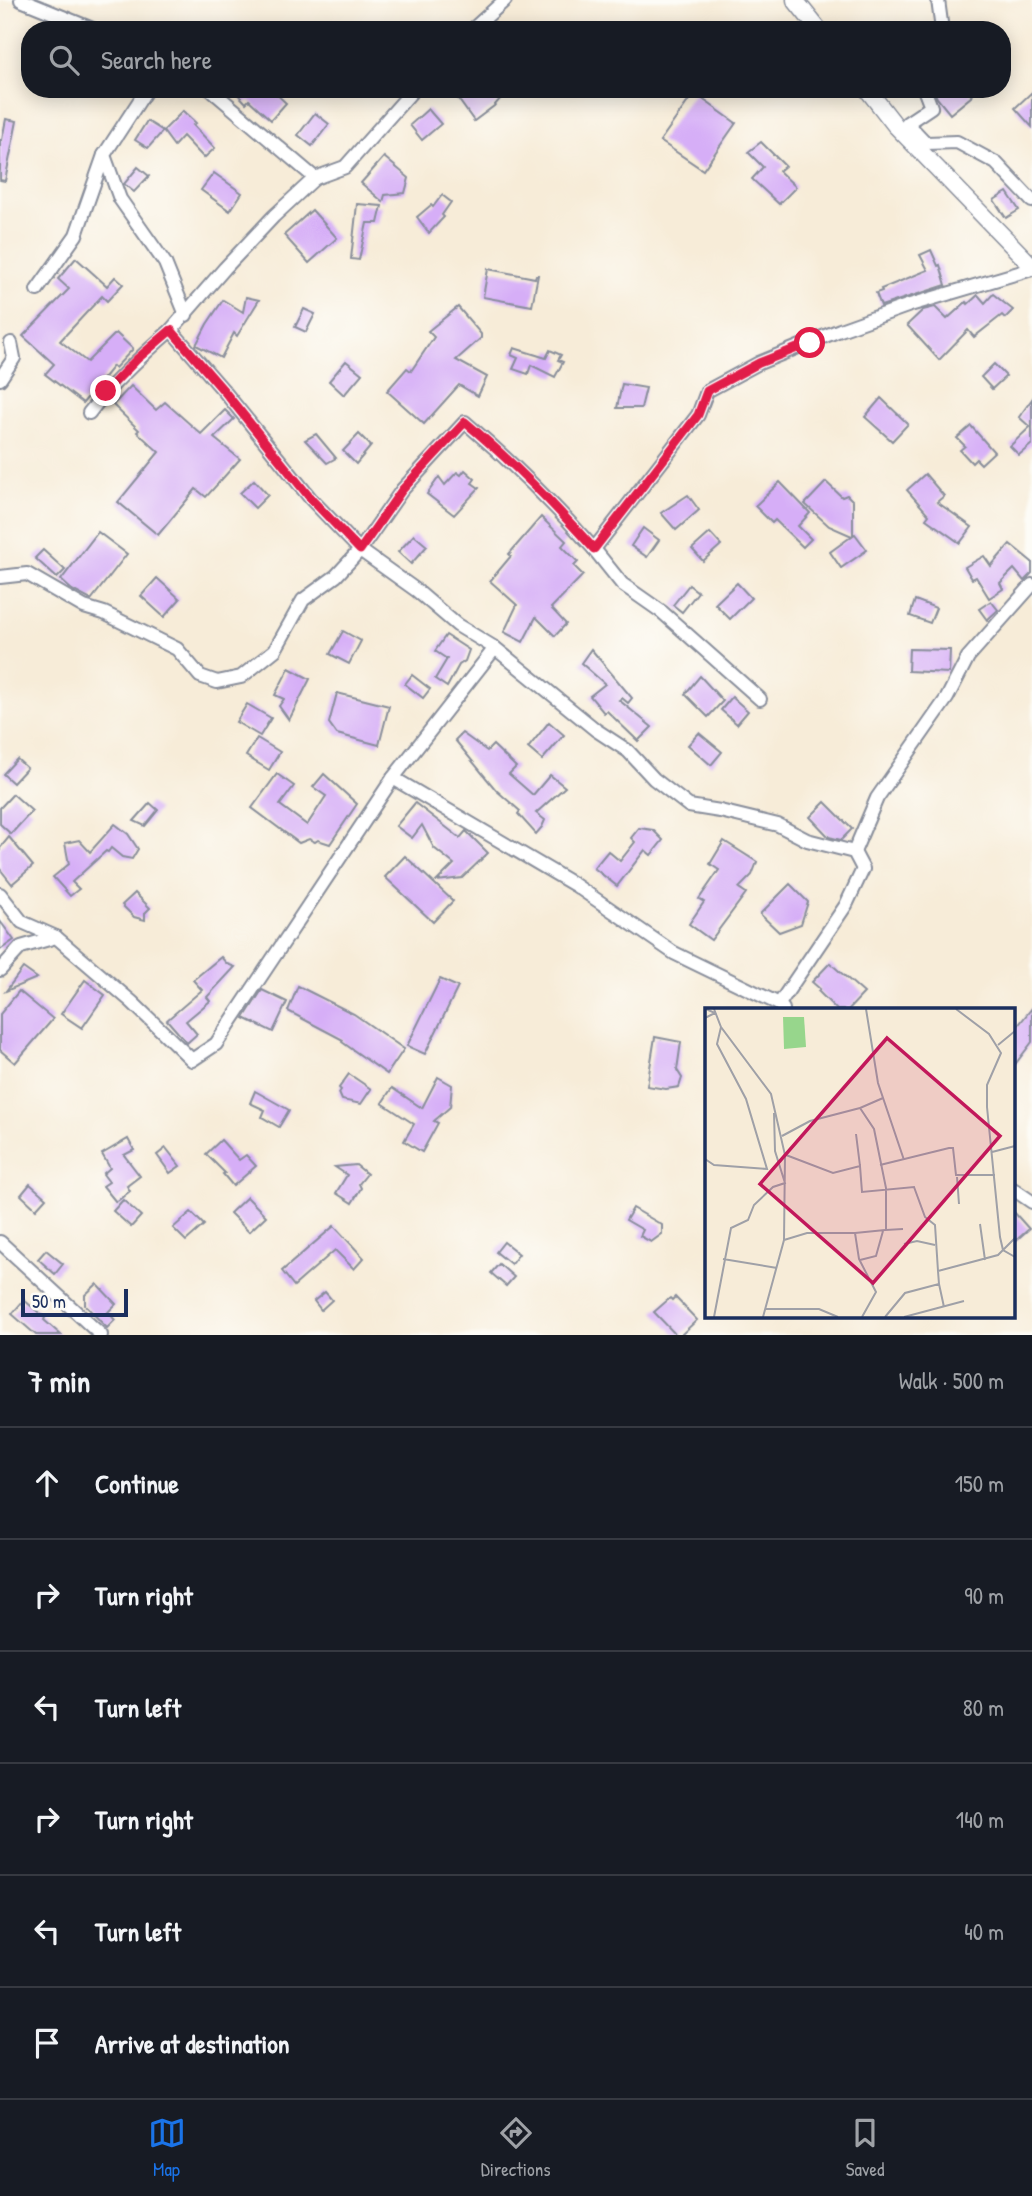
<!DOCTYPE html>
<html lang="en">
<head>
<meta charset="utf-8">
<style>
	body { margin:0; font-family:"Patrick Hand",sans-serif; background:#242831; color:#f1f3f6 }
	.scale { position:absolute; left:21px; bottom:18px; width:107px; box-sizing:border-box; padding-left:7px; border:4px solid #1b2f5e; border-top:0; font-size:19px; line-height:24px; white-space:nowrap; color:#1b2f5e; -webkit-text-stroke:5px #fdfcf7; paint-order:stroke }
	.stop { position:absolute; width:21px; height:21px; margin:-16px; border:5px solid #e11d48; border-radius:50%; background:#fff }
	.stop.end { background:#e11d48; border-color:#fff; box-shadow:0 2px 7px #0008 }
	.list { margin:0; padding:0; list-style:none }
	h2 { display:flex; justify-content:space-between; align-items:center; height:91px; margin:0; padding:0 28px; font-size:30px }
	h2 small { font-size:23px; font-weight:400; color:#9ea1a6 }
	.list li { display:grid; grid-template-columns:46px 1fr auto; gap:21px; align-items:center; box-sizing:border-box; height:112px; padding:0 28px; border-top:2px solid #363941 }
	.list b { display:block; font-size:26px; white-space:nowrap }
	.list em { font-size:23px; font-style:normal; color:#9ea1a6 }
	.icon { flex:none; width:38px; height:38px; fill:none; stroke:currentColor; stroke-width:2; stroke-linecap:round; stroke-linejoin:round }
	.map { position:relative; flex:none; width:1032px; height:1335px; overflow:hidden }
	.search { position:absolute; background:#171b24; box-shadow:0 4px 18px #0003; left:21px; right:21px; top:21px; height:77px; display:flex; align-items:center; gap:18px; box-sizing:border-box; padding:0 24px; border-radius:28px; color:#9ea1a6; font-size:26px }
	.sheet { height:763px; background:#171b24 }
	nav { display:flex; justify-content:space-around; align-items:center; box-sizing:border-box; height:98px; border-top:2px solid #363941; background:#171b24; font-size:19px; color:#9ea1a6 }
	nav a { display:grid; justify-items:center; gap:4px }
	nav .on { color:#1a73e8 }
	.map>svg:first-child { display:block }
</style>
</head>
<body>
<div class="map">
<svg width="1032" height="1335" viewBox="0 0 1032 1335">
	<rect width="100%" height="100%" fill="#fdfcf7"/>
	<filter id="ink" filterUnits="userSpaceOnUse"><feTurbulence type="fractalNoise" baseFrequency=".0143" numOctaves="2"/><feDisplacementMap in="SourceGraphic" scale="14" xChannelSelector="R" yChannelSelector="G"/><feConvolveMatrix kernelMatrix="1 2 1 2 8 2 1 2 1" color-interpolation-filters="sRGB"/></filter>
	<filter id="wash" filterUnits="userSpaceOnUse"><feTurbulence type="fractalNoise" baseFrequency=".00686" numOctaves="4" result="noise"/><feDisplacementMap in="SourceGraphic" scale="28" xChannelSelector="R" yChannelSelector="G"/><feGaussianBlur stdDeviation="1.57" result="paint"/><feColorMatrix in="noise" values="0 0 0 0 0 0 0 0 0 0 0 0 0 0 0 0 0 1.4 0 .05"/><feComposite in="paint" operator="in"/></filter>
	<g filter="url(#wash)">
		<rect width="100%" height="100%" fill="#f7ecd8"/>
		<g id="blocks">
			<g fill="#d6aef7">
				<polygon points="233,89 271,89 286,103 271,120 249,100 246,103"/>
				<polygon points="451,89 509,89 494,106 474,121"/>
				<polygon points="933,89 966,89 972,96 950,114 937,98"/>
				<polygon points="1032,92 1032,127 1015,108"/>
				<polygon points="694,93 736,123 703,170 660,141"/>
				<polygon points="428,109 441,124 422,140 410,125"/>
				<polygon points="183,111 196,123 193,125 215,148 204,158 183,136 174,146 163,131"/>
				<polygon points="315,113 329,124 312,146 298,135"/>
				<polygon points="6,119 17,121 5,181 0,180 0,140 2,140"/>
				<polygon points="147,121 163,131 148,148 135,140"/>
				<polygon points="761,142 785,166 779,171 796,187 779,204 752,179 763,167 748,152"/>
				<polygon points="384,157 409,178 405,193 385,195 383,202 361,183"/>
				<polygon points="138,167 149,176 134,192 124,184"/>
				<polygon points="214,173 242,193 230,211 201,190"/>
				<polygon points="1007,192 1019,210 1006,218 994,200"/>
				<polygon points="442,195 451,202 442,215 444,217 429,233 417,217 431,205 433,207"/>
				<polygon points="357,204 382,206 378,223 367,223 359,260 351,259"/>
				<polygon points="312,210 337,238 309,263 284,235"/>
				<polygon points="931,250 938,266 940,265 946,285 881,306 876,293 882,291 881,289 928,270 920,255"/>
				<polygon points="76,258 107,286 115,277 123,284 107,301 102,296 60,341 87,362 116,333 133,349 115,368 113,366 83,403 45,374 54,364 23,336 69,289 58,279"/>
				<polygon points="488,269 535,278 536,275 538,275 532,306 483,297"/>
				<polygon points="993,294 1013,310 1005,318 1002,315 974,337 968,330 939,360 907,325 923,310 935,307 947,319 966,302 968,304 978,295 985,303"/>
				<polygon points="246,297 259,300 237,336 234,333 221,358 196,345 207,324 223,300 243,312"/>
				<polygon points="458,307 481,334 481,338 456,360 487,377 478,396 459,385 424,424 387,391 407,368 411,371 434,337 428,331"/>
				<polygon points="304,309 315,314 306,332 295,327"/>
				<polygon points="514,348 546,358 550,350 561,355 558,360 563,362 555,377 531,365 528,374 513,369 518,358 511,355"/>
				<polygon points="346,361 362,374 344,395 329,381"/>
				<polygon points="994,364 1006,376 992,389 981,377"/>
				<polygon points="622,384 646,388 641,408 617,408"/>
				<polygon points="131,386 156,410 165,402 201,434 225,410 234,419 214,438 240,459 206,497 196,489 158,535 118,502 159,452 137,432 139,430 113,405"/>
				<polygon points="881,398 908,424 892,441 865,417"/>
				<polygon points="1032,399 1032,444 1019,455 1010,446 1030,427 1019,417"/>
				<polygon points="971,426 994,452 981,464 976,459 972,463 960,450 965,446 957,438"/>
				<polygon points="316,434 336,458 327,463 305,440"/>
				<polygon points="359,434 371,446 356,464 343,451"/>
				<polygon points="465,470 475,479 472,483 479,488 454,515 427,494 439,477 445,485 457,472 461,475"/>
				<polygon points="925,474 944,496 937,502 972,527 960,543 926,519 929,515 907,490"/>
				<polygon points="254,480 268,495 255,508 240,493"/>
				<polygon points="780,482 810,513 798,526 811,539 803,547 775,520 772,523 755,506"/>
				<polygon points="826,482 842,497 847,495 853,501 853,535 855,534 867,550 841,568 830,552 852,536 829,526 805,504"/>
				<polygon points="688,495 699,510 676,530 661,513"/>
				<polygon points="541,517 566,541 562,546 578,562 574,566 583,575 551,608 566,624 555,636 536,617 523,642 504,632 517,605 490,581 511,556 509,554"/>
				<polygon points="643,528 659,540 647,557 631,546"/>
				<polygon points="98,532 127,554 91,600 72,590 61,580"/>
				<polygon points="710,533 721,545 703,561 692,549"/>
				<polygon points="414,535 427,546 411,564 398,552"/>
				<polygon points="1010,544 1032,562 1032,573 1024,581 1014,569 1000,583 1003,589 989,598 976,577 972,579 965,567 984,556 991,566"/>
				<polygon points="43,550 65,570 57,578 35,558"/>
				<polygon points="157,578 180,599 164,617 141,596"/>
				<polygon points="737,583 751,598 730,619 715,604"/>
				<polygon points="689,585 698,592 682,612 673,605"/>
				<polygon points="915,600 936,608 930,623 910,616"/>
				<polygon points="991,601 998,610 987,620 979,609"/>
				<polygon points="343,631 361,641 349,664 330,654"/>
				<polygon points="446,635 469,650 465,661 459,665 447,687 435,679 447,659 435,651"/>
				<polygon points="591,649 632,698 628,703 622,698 619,700 652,727 638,741 607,711 604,713 590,696 605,684 581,663"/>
				<polygon points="909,649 950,650 949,673 908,671"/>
				<polygon points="289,668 310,679 289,720 279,706 284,699 275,695"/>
				<polygon points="412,675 430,689 423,698 405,684"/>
				<polygon points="700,676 723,701 708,717 685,694"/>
				<polygon points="337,693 389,706 379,745 337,734 329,723"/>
				<polygon points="732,697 748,711 737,724 721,710"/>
				<polygon points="247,704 271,718 260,736 236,722"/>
				<polygon points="549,722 564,735 542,760 528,748"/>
				<polygon points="462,733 487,751 493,745 516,767 509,774 533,795 550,775 565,787 536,813 545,820 542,827 536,834 518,814 520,811 496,790 455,740"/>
				<polygon points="699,733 722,752 711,765 688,745"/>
				<polygon points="257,738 280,752 269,770 246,756"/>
				<polygon points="17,759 27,768 13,783 3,774"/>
				<polygon points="277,774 294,786 280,805 307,825 326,796 313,787 324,774 357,804 330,844 318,840 315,842 309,839 299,843 252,808"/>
				<polygon points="13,794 32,811 11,834 0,824 0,808"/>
				<polygon points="825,802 852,829 841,840 829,837 810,817"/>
				<polygon points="150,803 158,810 145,826 134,821"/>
				<polygon points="415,803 460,838 466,831 488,853 462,878 437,881 454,864 434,848 422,825 412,838 396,826"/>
				<polygon points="115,824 128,834 138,849 132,859 122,857 111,848 108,852 106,851 72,882 79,889 70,896 53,877 69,864 65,843 79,840 90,852"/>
				<polygon points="639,828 653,830 663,840 651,855 645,850 617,886 594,868 608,851 620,861 635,842 631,838"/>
				<polygon points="9,837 33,866 12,884 0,869 0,848"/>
				<polygon points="724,841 757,862 752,875 739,888 746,893 711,940 689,924 704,902 699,899 719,870 710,864"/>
				<polygon points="405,856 453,901 433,922 385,877"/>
				<polygon points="790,884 808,902 801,924 779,932 760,914"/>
				<polygon points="135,893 150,908 145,913 145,920 134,917 122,905"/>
				<polygon points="0,921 14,940 0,950"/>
				<polygon points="221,957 227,964 235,967 207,997 210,1001 186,1021 197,1034 187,1043 167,1020 202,990 193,980"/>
				<polygon points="830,963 864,993 848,1010 837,1010 818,991 820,989 812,982"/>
				<polygon points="23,968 37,978 6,991"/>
				<polygon points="440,979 458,987 425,1054 407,1046"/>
				<polygon points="85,980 105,995 82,1028 61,1014"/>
				<polygon points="298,986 354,1014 404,1049 387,1074 342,1042 343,1040 288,1011"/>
				<polygon points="262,990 287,1002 273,1032 244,1018"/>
				<polygon points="19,991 53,1019 15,1063 0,1050 0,1014"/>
				<polygon points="1032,1008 1032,1042 1013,1067 1013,1032"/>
				<polygon points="655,1037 681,1042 677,1070 682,1078 679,1087 666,1089 647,1086"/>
				<polygon points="349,1074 371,1089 361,1104 342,1100 339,1093 341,1090 339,1088"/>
				<polygon points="438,1077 452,1085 450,1107 434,1121 438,1123 422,1152 404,1141 414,1124 382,1103 392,1088 422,1108"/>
				<polygon points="255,1091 289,1110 279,1127 262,1117 265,1110 250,1103"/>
				<polygon points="128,1139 134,1150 124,1155 140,1176 127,1186 130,1191 116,1202 103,1186 109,1182 103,1174 110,1168 102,1154"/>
				<polygon points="221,1140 239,1160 246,1155 256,1166 233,1186 223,1174 225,1173 206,1154"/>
				<polygon points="166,1148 180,1166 170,1173 157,1155"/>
				<polygon points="356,1165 367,1174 359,1184 361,1188 352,1203 336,1193 347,1175 335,1167"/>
				<polygon points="30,1184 46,1198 36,1209 21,1195"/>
				<polygon points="247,1197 266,1216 249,1232 230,1213"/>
				<polygon points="123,1200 141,1216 131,1227 113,1211"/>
				<polygon points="633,1208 662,1225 662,1234 651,1242 640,1236 643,1230 626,1220"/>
				<polygon points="1013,1211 1029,1229 1013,1243"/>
				<polygon points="191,1212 204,1225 186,1241 173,1228"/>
				<polygon points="334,1226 364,1258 354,1269 335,1250 294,1286 282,1271"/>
				<polygon points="504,1242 519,1254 511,1264 496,1252"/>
				<polygon points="46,1250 63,1264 55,1274 38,1259"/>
				<polygon points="499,1264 514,1277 506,1286 491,1273"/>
				<polygon points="97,1284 116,1304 108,1312 115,1320 107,1328 85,1305 85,1295"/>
				<polygon points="325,1292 332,1300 321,1310 314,1301"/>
				<polygon points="675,1297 697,1320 681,1335 676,1335 654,1312 670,1298 672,1300"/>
				<polygon points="24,1300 45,1318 44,1320 61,1335 36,1335 12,1314"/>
			</g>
		</g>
	</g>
	<g filter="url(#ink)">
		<use href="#blocks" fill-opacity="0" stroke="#898e9b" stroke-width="2"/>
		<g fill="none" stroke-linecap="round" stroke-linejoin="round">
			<defs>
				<g id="street">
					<polyline points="21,0 95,30"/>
					<polyline points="938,0 942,30"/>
					<polyline points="472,30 505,0"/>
					<polyline points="147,89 104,155 120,199 165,263 186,315"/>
					<polyline points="210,89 315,178 345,167 414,89"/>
					<polyline points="924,89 931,107 907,123 926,143 957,142 996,163 1032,201"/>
					<polyline points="37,290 76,235 104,155"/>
					<polyline points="171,330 225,268 274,216 315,178"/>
					<polyline points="0,379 14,358 11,343"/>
					<path d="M89 413C113 382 141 356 171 330L224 391 311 499 360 550 416 590 457 625 495 648 596 730 628 751 654 779 689 806 720 811 778 825 807 840 854 852 863 869 846 905 779 1004"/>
					<polyline points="594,549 622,584 662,612 760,699"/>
					<path d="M0 577 27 574 84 607 104 613 177 649 200 676 217 682 241 677 275 650 303 600 336 576 360 550 402 490 465 422C513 463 552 502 594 549L698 415 707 391 759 363 840 330 910 305 1032 269"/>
					<polyline points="393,778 575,885 674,953 779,1004 783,1009"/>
					<polyline points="854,852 877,798 947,698 968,657 1032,585"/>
					<polyline points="0,894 22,922 56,937"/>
					<polyline points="0,970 21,947 56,937 132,1002 192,1060 216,1044 393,778 495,648"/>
					<polyline points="1013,1189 1032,1202"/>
					<polyline points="0,1242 101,1335"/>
				</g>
				<g id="secondary">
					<polyline points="795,0 819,30"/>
					<polyline points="867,89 895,125 1032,266"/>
				</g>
			</defs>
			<use href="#street" stroke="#898e9b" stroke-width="16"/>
			<use href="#secondary" stroke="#898e9b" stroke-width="19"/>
			<use href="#street" stroke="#fff" stroke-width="12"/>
			<use href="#secondary" stroke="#fff" stroke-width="16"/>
		</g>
	</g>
	<g fill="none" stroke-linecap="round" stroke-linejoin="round" filter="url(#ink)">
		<path stroke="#e11d48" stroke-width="9" d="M106 391 137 359 171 330 224 391 311 499 360 550 402 490 465 422C513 462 552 502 594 549L698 415 707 391 759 363 810 343"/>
	</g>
	<g transform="translate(705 1008)">
		<rect width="310" height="310" fill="#f7ecd8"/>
		<path d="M78 9H99L101 39 79 41Z" fill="#97d68c"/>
		<path fill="none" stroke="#9fa0a7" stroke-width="2" d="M9 1 16 19 66 86 80 147 79 232 58 309M161 1 173 75 199 152M251 1 284 26 296 45 282 77V99L295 229 298 242 310 249M0 10 10 5 1 1M293 37 310 23M178 90 155 100 169 121 181 180V222L198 221M151 126 155 158M77 128 105 113 155 100M287 144 310 138M81 147 128 165 155 158 157 184 209 179 220 209 230 217 233 263M0 151 9 157 62 161 41 91 12 36 16 19M175 157 244 140H248L251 167H290M252 169 254 196M275 216 280 252M150 225 180 222M79 232 102 225H150L154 251 171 284 157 309M199 236 212 233 230 237M18 251 72 260M155 252 171 248 178 223M234 276 239 299M61 301H114L133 309M9 309 26 220 43 212 49 197 68 179 80 175 70 143 69 105M180 309 200 285 234 276 233 263 293 247 310 230M199 309 259 293"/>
		<path fill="#c2185b" fill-opacity="0.15" stroke="#c2185b" stroke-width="3.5" d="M182 30 295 128 168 275 55 176Z"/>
		<rect width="310" height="310" fill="none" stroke="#1b2f5e" stroke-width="3.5"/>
	</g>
</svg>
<div class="scale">50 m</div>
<div class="stop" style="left:810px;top:343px"></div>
<div class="stop end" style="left:106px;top:391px"></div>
<div class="search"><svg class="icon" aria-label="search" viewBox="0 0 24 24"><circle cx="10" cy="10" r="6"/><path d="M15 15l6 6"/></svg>Search here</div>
</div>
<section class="sheet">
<h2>7 min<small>Walk · 500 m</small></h2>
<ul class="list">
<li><svg class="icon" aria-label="ahead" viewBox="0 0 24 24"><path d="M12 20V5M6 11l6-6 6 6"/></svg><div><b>Continue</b></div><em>150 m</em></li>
<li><svg class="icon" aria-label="right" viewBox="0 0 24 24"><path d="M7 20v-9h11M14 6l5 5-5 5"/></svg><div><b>Turn right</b></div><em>90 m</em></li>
<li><svg class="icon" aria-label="left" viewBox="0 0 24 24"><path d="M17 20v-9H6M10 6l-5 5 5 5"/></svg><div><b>Turn left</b></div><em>80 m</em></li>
<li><svg class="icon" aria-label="right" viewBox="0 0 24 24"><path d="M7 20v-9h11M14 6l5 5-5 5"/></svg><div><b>Turn right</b></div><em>140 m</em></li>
<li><svg class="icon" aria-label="left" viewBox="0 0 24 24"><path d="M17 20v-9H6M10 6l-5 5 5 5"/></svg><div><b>Turn left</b></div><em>40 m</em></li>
<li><svg class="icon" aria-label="arrive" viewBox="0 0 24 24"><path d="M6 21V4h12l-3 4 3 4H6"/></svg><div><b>Arrive at destination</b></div></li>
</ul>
</section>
<nav>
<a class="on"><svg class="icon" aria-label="map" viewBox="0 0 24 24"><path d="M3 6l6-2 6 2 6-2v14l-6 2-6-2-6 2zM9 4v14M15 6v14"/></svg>Map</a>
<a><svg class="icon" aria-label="directions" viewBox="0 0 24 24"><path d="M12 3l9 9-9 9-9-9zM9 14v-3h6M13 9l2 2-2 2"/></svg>Directions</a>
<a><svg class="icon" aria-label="saved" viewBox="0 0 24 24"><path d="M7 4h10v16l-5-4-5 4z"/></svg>Saved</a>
</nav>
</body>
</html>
